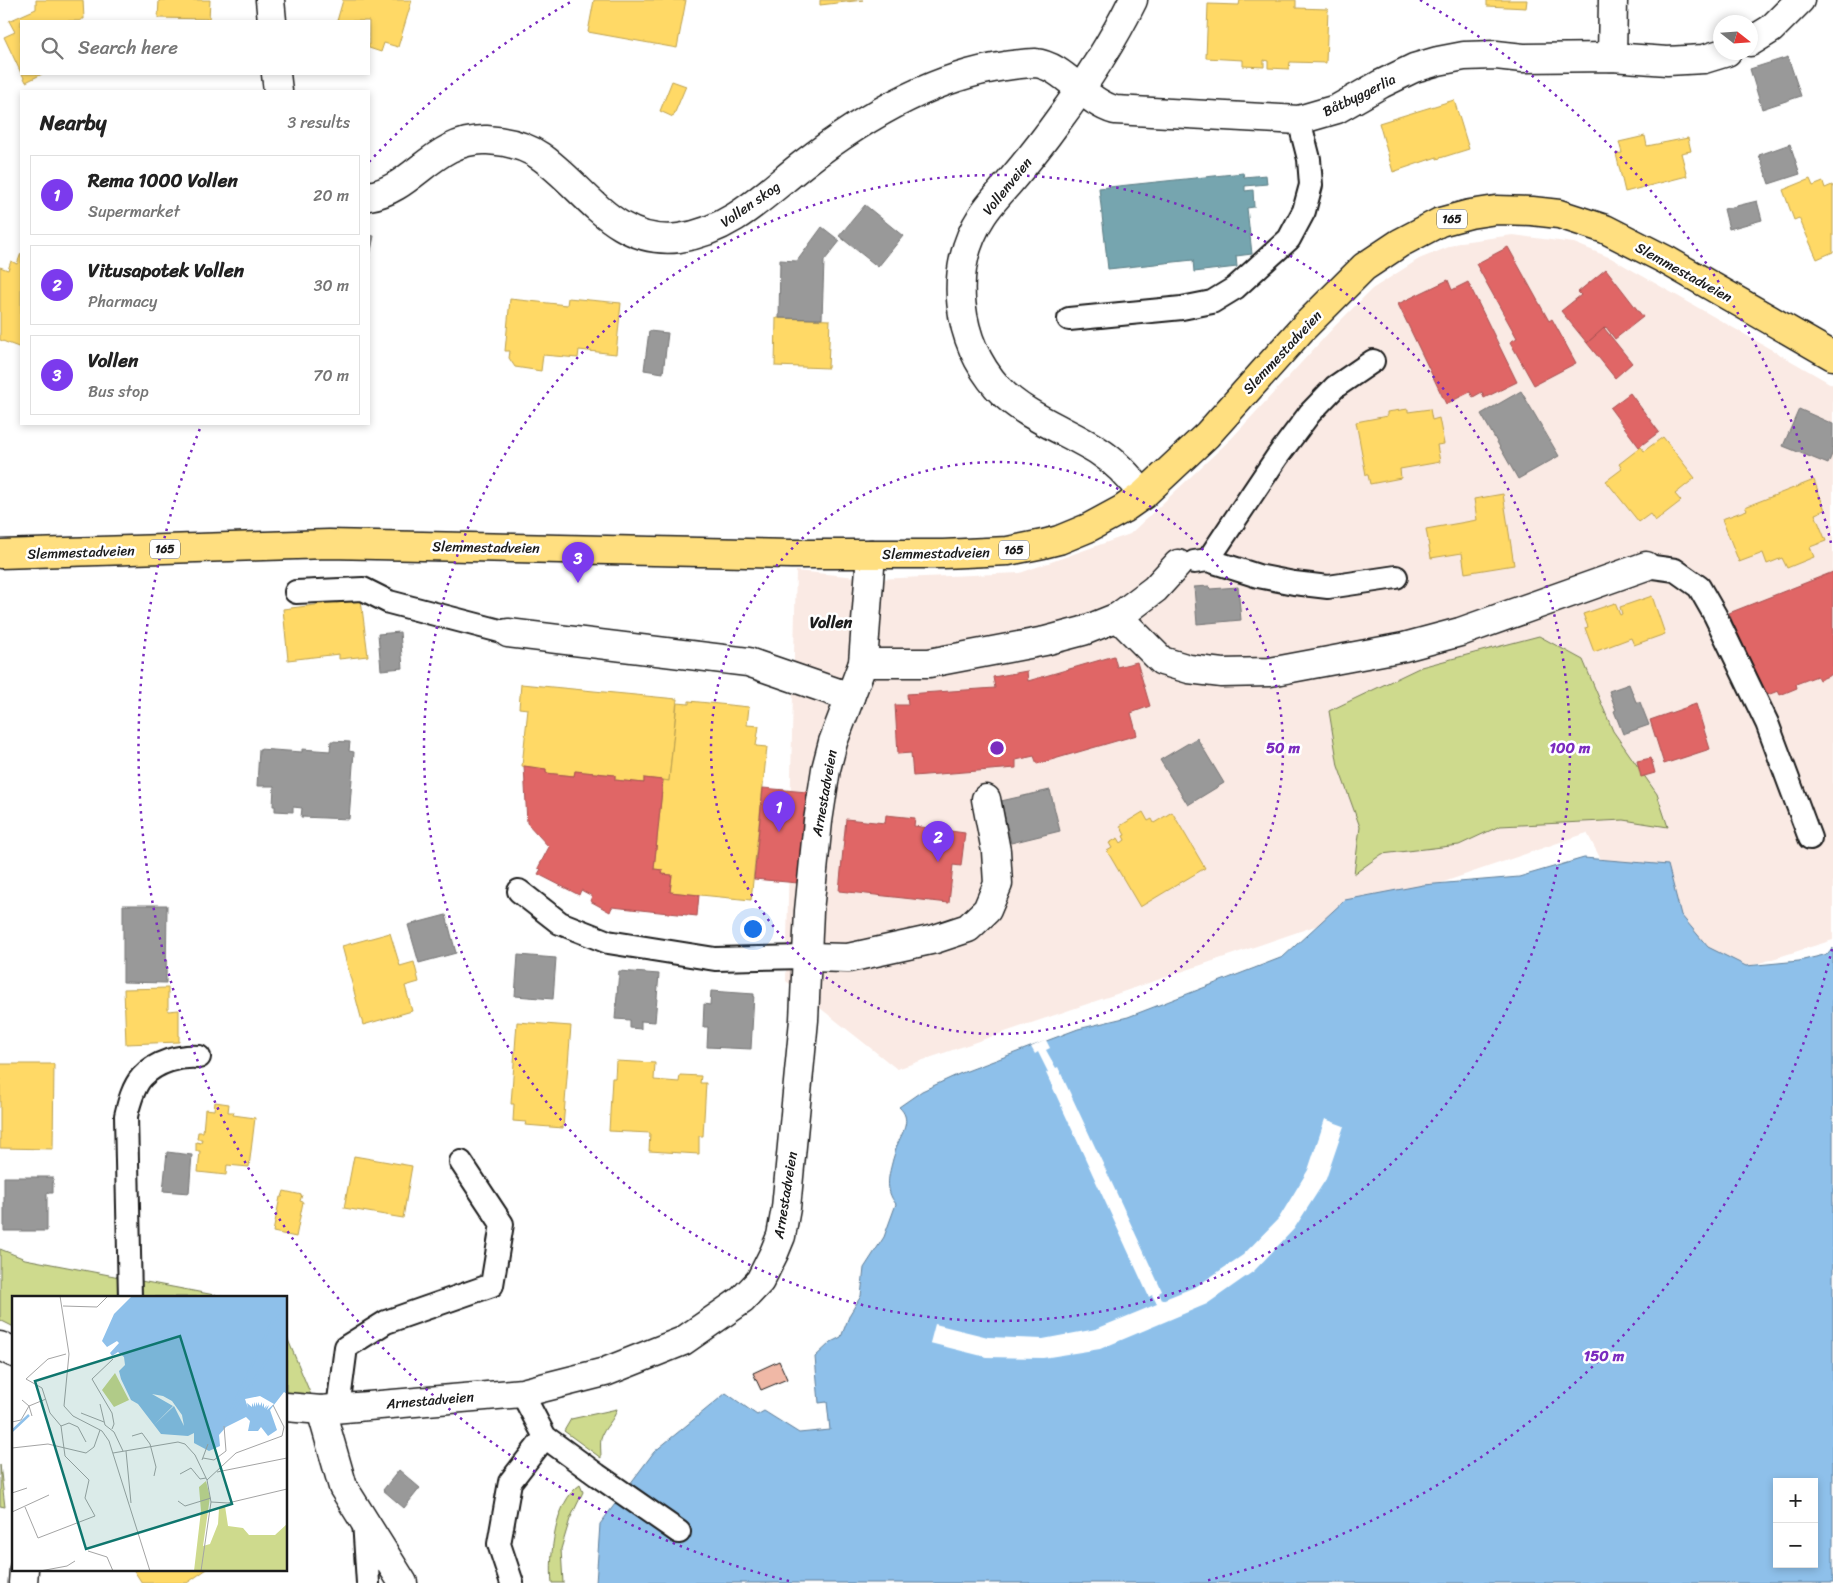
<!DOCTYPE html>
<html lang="en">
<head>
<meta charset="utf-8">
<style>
	body { margin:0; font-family:Sriracha,sans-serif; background:#f6f6f6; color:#222 }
	.controls { position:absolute; right:15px; bottom:15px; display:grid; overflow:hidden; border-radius:0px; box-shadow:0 2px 8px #0003 }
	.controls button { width:45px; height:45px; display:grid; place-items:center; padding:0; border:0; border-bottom:1px solid #e0e0e0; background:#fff; color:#222; font:25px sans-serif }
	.compass { position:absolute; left:1713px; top:15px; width:45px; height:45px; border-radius:50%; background:#fff; box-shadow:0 2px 8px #0003; rotate:107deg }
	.you { position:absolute; left:752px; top:928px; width:18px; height:18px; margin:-12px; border:4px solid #fff; border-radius:50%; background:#1a73e8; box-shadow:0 0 0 8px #1a73e833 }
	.badge { display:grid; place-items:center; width:32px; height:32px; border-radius:50%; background:#7c3aed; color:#fff; font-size:16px; font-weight:700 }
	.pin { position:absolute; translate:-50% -41px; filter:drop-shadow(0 1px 2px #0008) }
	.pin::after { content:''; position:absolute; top:26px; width:18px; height:15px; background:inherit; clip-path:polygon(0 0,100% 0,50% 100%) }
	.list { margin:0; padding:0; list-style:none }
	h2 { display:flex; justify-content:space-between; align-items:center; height:65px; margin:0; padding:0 20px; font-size:21px }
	h2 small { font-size:16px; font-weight:400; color:#767676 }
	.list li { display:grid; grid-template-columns:32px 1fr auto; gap:15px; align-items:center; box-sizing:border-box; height:80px; margin:0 10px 10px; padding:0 10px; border:1px solid #e0e0e0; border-radius:0px }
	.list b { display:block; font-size:19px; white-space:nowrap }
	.list p { margin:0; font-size:16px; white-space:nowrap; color:#767676 }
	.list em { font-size:16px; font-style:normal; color:#767676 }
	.icon { flex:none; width:28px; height:28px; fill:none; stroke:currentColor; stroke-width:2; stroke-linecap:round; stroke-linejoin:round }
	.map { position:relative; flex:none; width:1833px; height:1583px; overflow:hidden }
	.search { position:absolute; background:#fff; box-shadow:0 2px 8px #0003; left:20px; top:20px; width:350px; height:55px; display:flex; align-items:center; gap:12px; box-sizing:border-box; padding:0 18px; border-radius:0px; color:#767676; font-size:19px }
	.panel { position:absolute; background:#fff; box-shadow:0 2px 8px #0003; left:20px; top:90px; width:350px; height:335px; border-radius:0px }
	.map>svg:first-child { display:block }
</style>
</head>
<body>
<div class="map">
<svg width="1833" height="1583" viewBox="0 0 1833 1583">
	<rect width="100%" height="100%" fill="#fff"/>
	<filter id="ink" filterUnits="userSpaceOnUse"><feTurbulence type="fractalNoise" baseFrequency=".02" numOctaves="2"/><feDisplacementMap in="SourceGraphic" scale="10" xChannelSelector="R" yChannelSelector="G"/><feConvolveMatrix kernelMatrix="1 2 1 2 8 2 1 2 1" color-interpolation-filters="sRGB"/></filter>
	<g filter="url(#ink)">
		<polygon fill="#faeae4" points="1513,235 1574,243 1611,258 1833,385 1833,940 1670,991 1587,833 897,1069 786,981 796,571 876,579 1020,573 1130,534 1232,438 1334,327 1372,289 1419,259 1461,242"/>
		<g fill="#ceda8d" stroke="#757b54">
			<polygon points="1539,636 1583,660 1613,731 1657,794 1668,827 1624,820 1500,826 1459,845 1382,854 1354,874 1360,827 1338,766 1329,711 1421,667"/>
			<polygon points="0,1249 25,1259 225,1297 14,1297 14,1327 0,1320"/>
			<polygon points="286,1335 311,1395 286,1394"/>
			<path d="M617 1409C614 1421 604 1427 601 1438 600 1444 601 1452 601 1458L564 1431 571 1419Z"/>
			<polygon points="0,1465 5,1507 0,1506"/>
			<path d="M580 1485 583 1492 570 1519 561 1549 563 1583H552C549 1556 555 1501 580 1485Z"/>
		</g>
		<path fill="#8ec0ea" stroke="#607e98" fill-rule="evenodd" d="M1584 858 1668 865 1681 915 1708 947 1746 966 1799 961 1828 954 1833 948V1583H596L600 1524 654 1452 726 1393 757 1415 764 1411 799 1433 830 1430 827 1402 819 1403 815 1357 831 1342 841 1337 850 1314 861 1296 864 1268 884 1237 896 1204C884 1189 889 1175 893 1159 895 1154 895 1148 898 1143 903 1131 912 1119 899 1107L922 1091 959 1074 1078 1029 1128 1017 1283 957 1345 900 1423 885 1519 877ZM1777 1482H1814V1564H1777Z"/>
		<polygon fill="#fff" points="1046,1040 1050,1048 1046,1050 1056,1068 1058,1067 1162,1291 1159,1293 1162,1300 1197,1286 1243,1255 1279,1218 1308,1170 1325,1119 1344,1126 1326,1179 1294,1229 1254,1271 1207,1304 1100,1349 1043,1358 986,1357 930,1343 935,1324 988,1337 1043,1339 1096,1329 1157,1304 1152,1295 1149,1297 1046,1073 1048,1072 1038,1052 1035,1054 1031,1047"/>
		<g fill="#ffd966" stroke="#bba050">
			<polygon points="36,0 83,0 84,19 81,19 81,21 21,21 21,73 4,37 15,32 9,21 36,9"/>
			<polygon points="159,0 210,0 209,19 158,18"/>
			<polygon points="343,0 412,0 398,47 384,43 381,52 369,48 369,21 337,21"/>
			<polygon points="594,0 686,0 677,48 588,32"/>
			<polygon points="820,0 863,0 820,5"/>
			<polygon points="1240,0 1296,0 1296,8 1328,9 1326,63 1290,62 1289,69 1268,68 1268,61 1264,60 1264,67 1243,66 1243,60 1206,58 1208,4 1239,5"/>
			<polygon points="1487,0 1527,0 1526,8 1487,6"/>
			<polygon points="22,74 42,74 26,82"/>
			<polygon points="672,81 686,86 673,117 660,111"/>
			<polygon points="1454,100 1469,149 1437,159 1437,157 1393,172 1379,123"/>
			<polygon points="1645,136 1647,146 1688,138 1691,151 1681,153 1687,176 1625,192 1616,154 1622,153 1619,142"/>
			<polygon points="1810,179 1813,186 1823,182 1825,188 1832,185 1833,187 1833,252 1817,259 1799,218 1794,220 1783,190"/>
			<polygon points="21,253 21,348 0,340 0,267 8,270 11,261 17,264"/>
			<polygon points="568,298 621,303 616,354 579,350 578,358 543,355 541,371 515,367 509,358 510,351 505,351 510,299 567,305"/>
			<polygon points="776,318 830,320 828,368 775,366"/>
			<polygon points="1408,409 1408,412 1430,409 1432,420 1439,418 1444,444 1437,445 1440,462 1400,469 1401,478 1370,484 1368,475 1366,475 1356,422 1387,416 1387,412"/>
			<polygon points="1663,437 1695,478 1675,494 1681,501 1655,521 1650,514 1639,522 1606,481 1622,469 1619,464 1641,447 1644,451"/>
			<polygon points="1814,480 1825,510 1815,514 1826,541 1810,547 1814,557 1787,568 1782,558 1767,564 1763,553 1739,562 1722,519 1747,510 1745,507"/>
			<polygon points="1503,494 1514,565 1465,573 1462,553 1431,558 1426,529 1477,520 1474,499"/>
			<polygon points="1652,596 1665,634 1634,645 1631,638 1594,652 1585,628 1588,627 1583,614 1615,603 1620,615 1622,614 1620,607"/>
			<polygon points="335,599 336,603 361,600 368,656 339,659 339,654 288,660 283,609 323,604 323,600"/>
			<polygon points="521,684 677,699 669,781 644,778 644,783 615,780 615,775 575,771 574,776 546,773 546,769 522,766 528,709 519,708"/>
			<polygon points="689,701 749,707 747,725 759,726 756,746 767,747 751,900 670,892 672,875 662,874 663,870 654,869 663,780 669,781 677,703 689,704"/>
			<polygon points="1143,812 1148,821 1152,819 1154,823 1172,812 1205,868 1140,907 1107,851 1112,848 1109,843 1118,838 1121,843 1125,840 1123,836 1125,835 1120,826"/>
			<polygon points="390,933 400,966 414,962 419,982 405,986 412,1011 363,1025 342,946"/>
			<polygon points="168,988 168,1011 179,1010 179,1042 126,1044 124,989"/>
			<polygon points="517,1022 571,1026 563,1128 525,1125 526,1122 513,1121 514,1104 511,1104"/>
			<polygon points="616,1061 655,1063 654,1080 679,1082 680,1075 701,1076 700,1083 706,1083 703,1136 699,1136 699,1154 649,1151 650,1133 609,1131 612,1078 615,1078"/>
			<polygon points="0,1064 54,1064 53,1149 0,1148"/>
			<polygon points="215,1102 229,1104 228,1112 234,1112 233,1115 255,1118 249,1167 227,1165 226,1175 198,1172 200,1151 196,1151 196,1142 201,1143 202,1139 197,1139 198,1132 203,1132 205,1109 214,1110"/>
			<polygon points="354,1156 412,1166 403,1218 344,1208"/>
			<polygon points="284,1191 302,1195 300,1201 303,1202 296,1237 273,1232 280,1197 282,1197"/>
			<polygon points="133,1569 207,1569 187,1583 142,1583"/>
		</g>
		<g fill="#e06666" stroke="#a55050">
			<polygon points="1508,247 1549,321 1552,319 1576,363 1534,385 1510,342 1517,338 1476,264"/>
			<polygon points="1606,269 1643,317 1615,339 1606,327 1587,343 1561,311 1581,295 1578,292"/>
			<polygon points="1448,280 1452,290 1468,282 1517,382 1484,398 1482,392 1473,397 1470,392 1446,404 1398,304"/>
			<polygon points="1604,328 1632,363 1615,378 1587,343"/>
			<polygon points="1630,393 1659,432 1639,447 1610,408"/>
			<polygon points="1833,572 1833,674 1819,680 1817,676 1796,684 1797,688 1780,695 1778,691 1762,697 1729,613"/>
			<polygon points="1114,656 1117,667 1137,662 1150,706 1131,713 1137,735 1037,764 1034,756 1016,760 1016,768 913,776 911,753 898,754 895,705 908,705 907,694 995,688 993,677 1027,671 1028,681"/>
			<polygon points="1696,704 1710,749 1664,764 1650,720"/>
			<polygon points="1651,758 1655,773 1641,777 1637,761"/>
			<polygon points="524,766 546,769 546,773 574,776 575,771 615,775 615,780 644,783 644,778 663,780 654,869 663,870 662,874 672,875 670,892 699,895 697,916 612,907 610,912 590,901 592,896 581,890 579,895 538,874 541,869 538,868 549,847 527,823"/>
			<polygon points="763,788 807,792 798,883 754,879"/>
			<polygon points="886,815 915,818 914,826 965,833 961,866 953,865 949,903 839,891 846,819 885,823"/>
		</g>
		<polygon fill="#76a5af" stroke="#5b7c83" points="1243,173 1244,177 1266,175 1267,184 1245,186 1245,191 1253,190 1254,207 1247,208 1252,254 1236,256 1237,267 1194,272 1193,260 1108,269 1099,188"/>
		<g fill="#999" stroke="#747474">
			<polygon points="1788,57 1801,96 1762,109 1750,69"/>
			<polygon points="1790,144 1800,174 1769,184 1759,155"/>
			<polygon points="1757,201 1762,220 1729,229 1724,209"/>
			<polygon points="865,205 903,236 878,267 839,236"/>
			<polygon points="822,227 840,241 824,261 822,319 779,318 780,260 797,261"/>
			<polygon points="369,235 374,236 369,261"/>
			<polygon points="649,331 668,333 663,373 644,370"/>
			<polygon points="1521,391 1559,456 1518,479 1481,414"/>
			<polygon points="1799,409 1833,424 1833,452 1828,464 1783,446"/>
			<polygon points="1209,586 1210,589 1238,587 1241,620 1197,624 1194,587"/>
			<polygon points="400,632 403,668 381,670 378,634"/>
			<polygon points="1629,684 1636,702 1640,702 1649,725 1623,734 1614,711 1616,710 1609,691"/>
			<polygon points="1197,738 1224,783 1188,805 1160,760"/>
			<polygon points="331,741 350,742 349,751 354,752 349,819 301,817 302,808 293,807 293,812 275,811 275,806 273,806 274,786 257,786 259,749 302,752 302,749 330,751"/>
			<polygon points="1050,790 1060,831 1011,843 1001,801"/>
			<polygon points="123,905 167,905 166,983 123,982"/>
			<polygon points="446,915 456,953 419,963 408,925"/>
			<polygon points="518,955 556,958 553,999 515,996"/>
			<polygon points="619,971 659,974 655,1022 641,1021 641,1029 630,1028 630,1020 615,1019"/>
			<polygon points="711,991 754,994 751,1049 707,1047 708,1027 703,1027 704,1004 710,1005"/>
			<polygon points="167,1152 192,1155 189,1193 163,1191"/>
			<polygon points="4,1177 53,1177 53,1193 47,1193 47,1231 4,1231"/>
			<polygon points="399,1470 420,1488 404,1508 383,1490"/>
		</g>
		<polygon fill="#f0b8a6" stroke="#1c1c1c" points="779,1361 787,1379 761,1390 753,1373"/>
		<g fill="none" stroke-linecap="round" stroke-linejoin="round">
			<defs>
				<g id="lane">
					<polyline points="1069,319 1182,308 1212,302 1235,288 1289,239 1304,211 1311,185 1309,159 1299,120"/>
					<polyline points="1208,560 1277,457 1310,413 1335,387 1373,361"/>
					<polyline points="1194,562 1208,560 1258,576 1294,583 1328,587 1396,577"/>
					<polyline points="1646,566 1675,570 1699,587 1715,615 1767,723 1810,838"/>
					<polyline points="296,592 363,589 389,602 508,633"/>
					<polyline points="519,891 560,923 608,942 715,959 807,957"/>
					<path d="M130 1297 126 1116C129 1103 133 1087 142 1077 156 1062 180 1055 199 1057"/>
					<polyline points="522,1393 545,1437 597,1475 679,1532"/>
					<polyline points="338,1408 346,1347 386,1322 492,1285 502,1224 461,1162"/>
					<polyline points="364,1521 368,1583"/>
					<polyline points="512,1583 499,1544 510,1482 545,1437"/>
				</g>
				<g id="street">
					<polyline points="270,0 272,21"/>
					<polyline points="1750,42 1771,29 1800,0"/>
					<polyline points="1612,57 1613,0"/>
					<polyline points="276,74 278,91"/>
					<path d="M369 196C414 189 434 138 487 140 505 141 524 145 540 156 585 187 614 246 679 238 730 231 764 195 802 165 861 119 930 77 1005 66 1014 65 1025 63 1035 63 1063 65 1085 102 1115 110L1299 120 1337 109 1381 84 1414 68 1438 61 1464 56 1496 55 1523 58 1612 57 1667 61 1704 59 1727 52"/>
					<polyline points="1118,617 1162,661 1189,669 1222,673 1270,672 1404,647 1460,632 1646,566"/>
					<polyline points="508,633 748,662 850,697"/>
					<polyline points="863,663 929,663 1045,641 1083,631 1118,617 1155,589 1178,564"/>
					<polyline points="807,957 848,958 935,939 968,928 987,910 998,884 996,851 986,799"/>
					<polyline points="0,1346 14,1353"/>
					<polyline points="286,1407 321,1410 522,1393 605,1372 683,1341 742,1300 760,1281 774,1253 781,1236 786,1208 804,1020 809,911 818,821 826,769 833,742 863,663 871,554"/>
					<polyline points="321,1410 343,1487 403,1583"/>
					<polyline points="23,1583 24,1569"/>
				</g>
				<path id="secondary" d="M1133 0C1112 43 1086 83 1057 122 1042 143 1025 164 1008 184 999 194 989 205 982 216 947 269 957 342 998 388 1022 415 1067 431 1097 450 1116 462 1130 477 1143 495"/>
				<polyline id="primary" points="0,554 329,544 791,554 943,554 1008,551 1043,544 1059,540 1088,528 1123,509 1143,495 1207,435 1302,329 1364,267 1400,243 1440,222 1470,214 1496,210 1532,211 1559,214 1605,229 1666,260 1833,356"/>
			</defs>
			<use href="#lane" stroke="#1c1c1c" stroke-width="26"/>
			<use href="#street" stroke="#1c1c1c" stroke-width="31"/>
			<use href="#secondary" stroke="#1c1c1c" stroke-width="31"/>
			<use href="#primary" stroke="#1c1c1c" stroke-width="31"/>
			<use href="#lane" stroke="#fff" stroke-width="22"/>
			<use href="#street" stroke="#fff" stroke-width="28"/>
			<use href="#secondary" stroke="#fff" stroke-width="28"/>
			<use href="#primary" stroke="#ffdf80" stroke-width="28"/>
		</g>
	</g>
	<g fill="none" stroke="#7b2cbf" stroke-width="2.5" stroke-dasharray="2.5 5">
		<circle cx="997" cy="748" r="286"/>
		<circle cx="997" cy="748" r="573"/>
		<path d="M1832 949A859 859 0 0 1 1205 1581M789 1581A859 859 0 0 1 201 426M369 162A859 859 0 0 1 574 0M1420 0A859 859 0 0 1 1832 547"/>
	</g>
	<g text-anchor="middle" stroke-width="5" stroke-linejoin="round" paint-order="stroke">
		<g fill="#fff" stroke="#606060" stroke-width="1">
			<rect x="1437" y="209.5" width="30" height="19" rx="4"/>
			<rect x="150" y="539.5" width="30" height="19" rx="4"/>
			<rect x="999" y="540.5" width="30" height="19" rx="4"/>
		</g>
		<g font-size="12" font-weight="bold" fill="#1c1c1c">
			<text x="1452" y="223">165</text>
			<text x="165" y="553">165</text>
			<text x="1014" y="554">165</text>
		</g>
		<g font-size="14" fill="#1c1c1c" stroke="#fff">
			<text transform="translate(1359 95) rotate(-26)" y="5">Båtbyggerlia</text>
			<text transform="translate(1007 186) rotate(-51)" y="5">Vollenveien</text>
			<text transform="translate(750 204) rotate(-35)" y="5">Vollen skog</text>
			<text transform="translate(1684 272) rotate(29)" y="5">Slemmestadveien</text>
			<text transform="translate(1282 352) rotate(-47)" y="5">Slemmestadveien</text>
			<text transform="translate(486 547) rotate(1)" y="5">Slemmestadveien</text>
			<text transform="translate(81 552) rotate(-2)" y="5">Slemmestadveien</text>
			<text transform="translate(936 553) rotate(-1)" y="5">Slemmestadveien</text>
			<text transform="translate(824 793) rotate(-80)" y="5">Arnestadveien</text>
			<text transform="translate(785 1195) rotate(-81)" y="5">Arnestadveien</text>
			<text transform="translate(430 1400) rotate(-5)" y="5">Arnestadveien</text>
		</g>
		<g font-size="16" font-weight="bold" fill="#1c1c1c" stroke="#fff">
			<text x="831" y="628">Vollen</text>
		</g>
	</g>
	<g transform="translate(12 1296)">
		<rect width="275" height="275" fill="#fff"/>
		<path d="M103 77 117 104 102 111 90 94ZM194 185 198 201 191 250 198 248 206 228 207 213 213 210 216 230 231 232 237 239H263L275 228V275H182L189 215 187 191Z" fill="#ceda8d"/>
		<path d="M120 0H275V98L272 96 258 114 265 134 256 140 249 131 246 135H236L238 125 234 121 214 131 207 139 208 150 197 155 182 147V137L176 140 149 138 126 108 119 104 109 83 107 75 113 69 112 61 106 56 100 60 98 57 107 47 105 45 95 51 90 45 102 18Z" fill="#8ec0ea"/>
		<path d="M140 98 151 100 160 105 170 119 172 130 162 110 142 129 161 110ZM248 100 262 108 255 114 257 109 253 113 255 109 252 112V107L250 111V106L248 110 246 106V110L244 106V111L242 106V111L240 107V111L235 107 236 112 233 103Z" fill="#fff"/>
		<path fill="none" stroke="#8ec0ea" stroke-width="2.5" d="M215 125 275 34M213 127 260 26 275 14M0 135 17 119"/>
		<path fill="none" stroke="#a4a4a4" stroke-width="1" d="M48 0 57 58 52 110 61 120 90 135 97 145 138 275M51 10 85 11 96 0M10 104 17 110 20 120M88 108 93 129 102 136 111 155M69 117 92 126M0 126 9 124 17 110 34 103M49 130 57 127 66 131 74 146M100 133 102 128 100 117 80 83 101 63M120 140 130 137 138 148 144 171 142 180M0 152 36 148 74 157 82 151 88 134M114 155 119 207M101 157 166 146 173 148 183 159 195 184 199 206 189 275M191 162 202 164 214 155 212 130M190 164 196 148M205 176 275 162M168 178 179 172 188 183 194 182M195 184 224 157 270 140 272 131 261 109M0 197 15 192M166 205 173 210 199 202M199 206 216 207 275 193M13 211 26 242 83 220 73 202 77 184 53 160 49 130 38 117 30 92 14 83 36 63 54 58M0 216 37 199M76 255 95 261 101 275M28 275 55 270 63 265"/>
		<path fill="#0f766e" fill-opacity="0.15" stroke="#0f766e" stroke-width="2.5" d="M168 40 220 208 74 253 23 85Z"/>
		<rect width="275" height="275" fill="none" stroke="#1c1c1c" stroke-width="2.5"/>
	</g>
	<circle cx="997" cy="748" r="8" fill="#7b2cbf" stroke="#fff" stroke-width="2.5"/>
	<g font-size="15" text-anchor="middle" font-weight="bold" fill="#7b2cbf" stroke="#fff" stroke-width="5" stroke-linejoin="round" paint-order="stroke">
		<text x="1283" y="753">50 m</text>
		<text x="1570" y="753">100 m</text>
		<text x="1604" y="1361">150 m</text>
	</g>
</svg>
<div class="controls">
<button>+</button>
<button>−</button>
</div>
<svg class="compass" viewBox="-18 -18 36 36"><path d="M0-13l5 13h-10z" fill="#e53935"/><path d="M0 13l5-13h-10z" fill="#767676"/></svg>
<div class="you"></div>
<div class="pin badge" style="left:779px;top:832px">1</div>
<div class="pin badge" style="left:938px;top:862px">2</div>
<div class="pin badge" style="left:578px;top:583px">3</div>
<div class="search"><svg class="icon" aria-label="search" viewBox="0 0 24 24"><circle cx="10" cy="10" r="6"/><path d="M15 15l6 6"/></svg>Search here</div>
<section class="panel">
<h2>Nearby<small>3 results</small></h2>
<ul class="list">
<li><span class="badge">1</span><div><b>Rema 1000 Vollen</b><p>Supermarket</p></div><em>20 m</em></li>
<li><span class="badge">2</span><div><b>Vitusapotek Vollen</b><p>Pharmacy</p></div><em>30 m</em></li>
<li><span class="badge">3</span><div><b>Vollen</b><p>Bus stop</p></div><em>70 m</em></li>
</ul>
</section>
</div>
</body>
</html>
